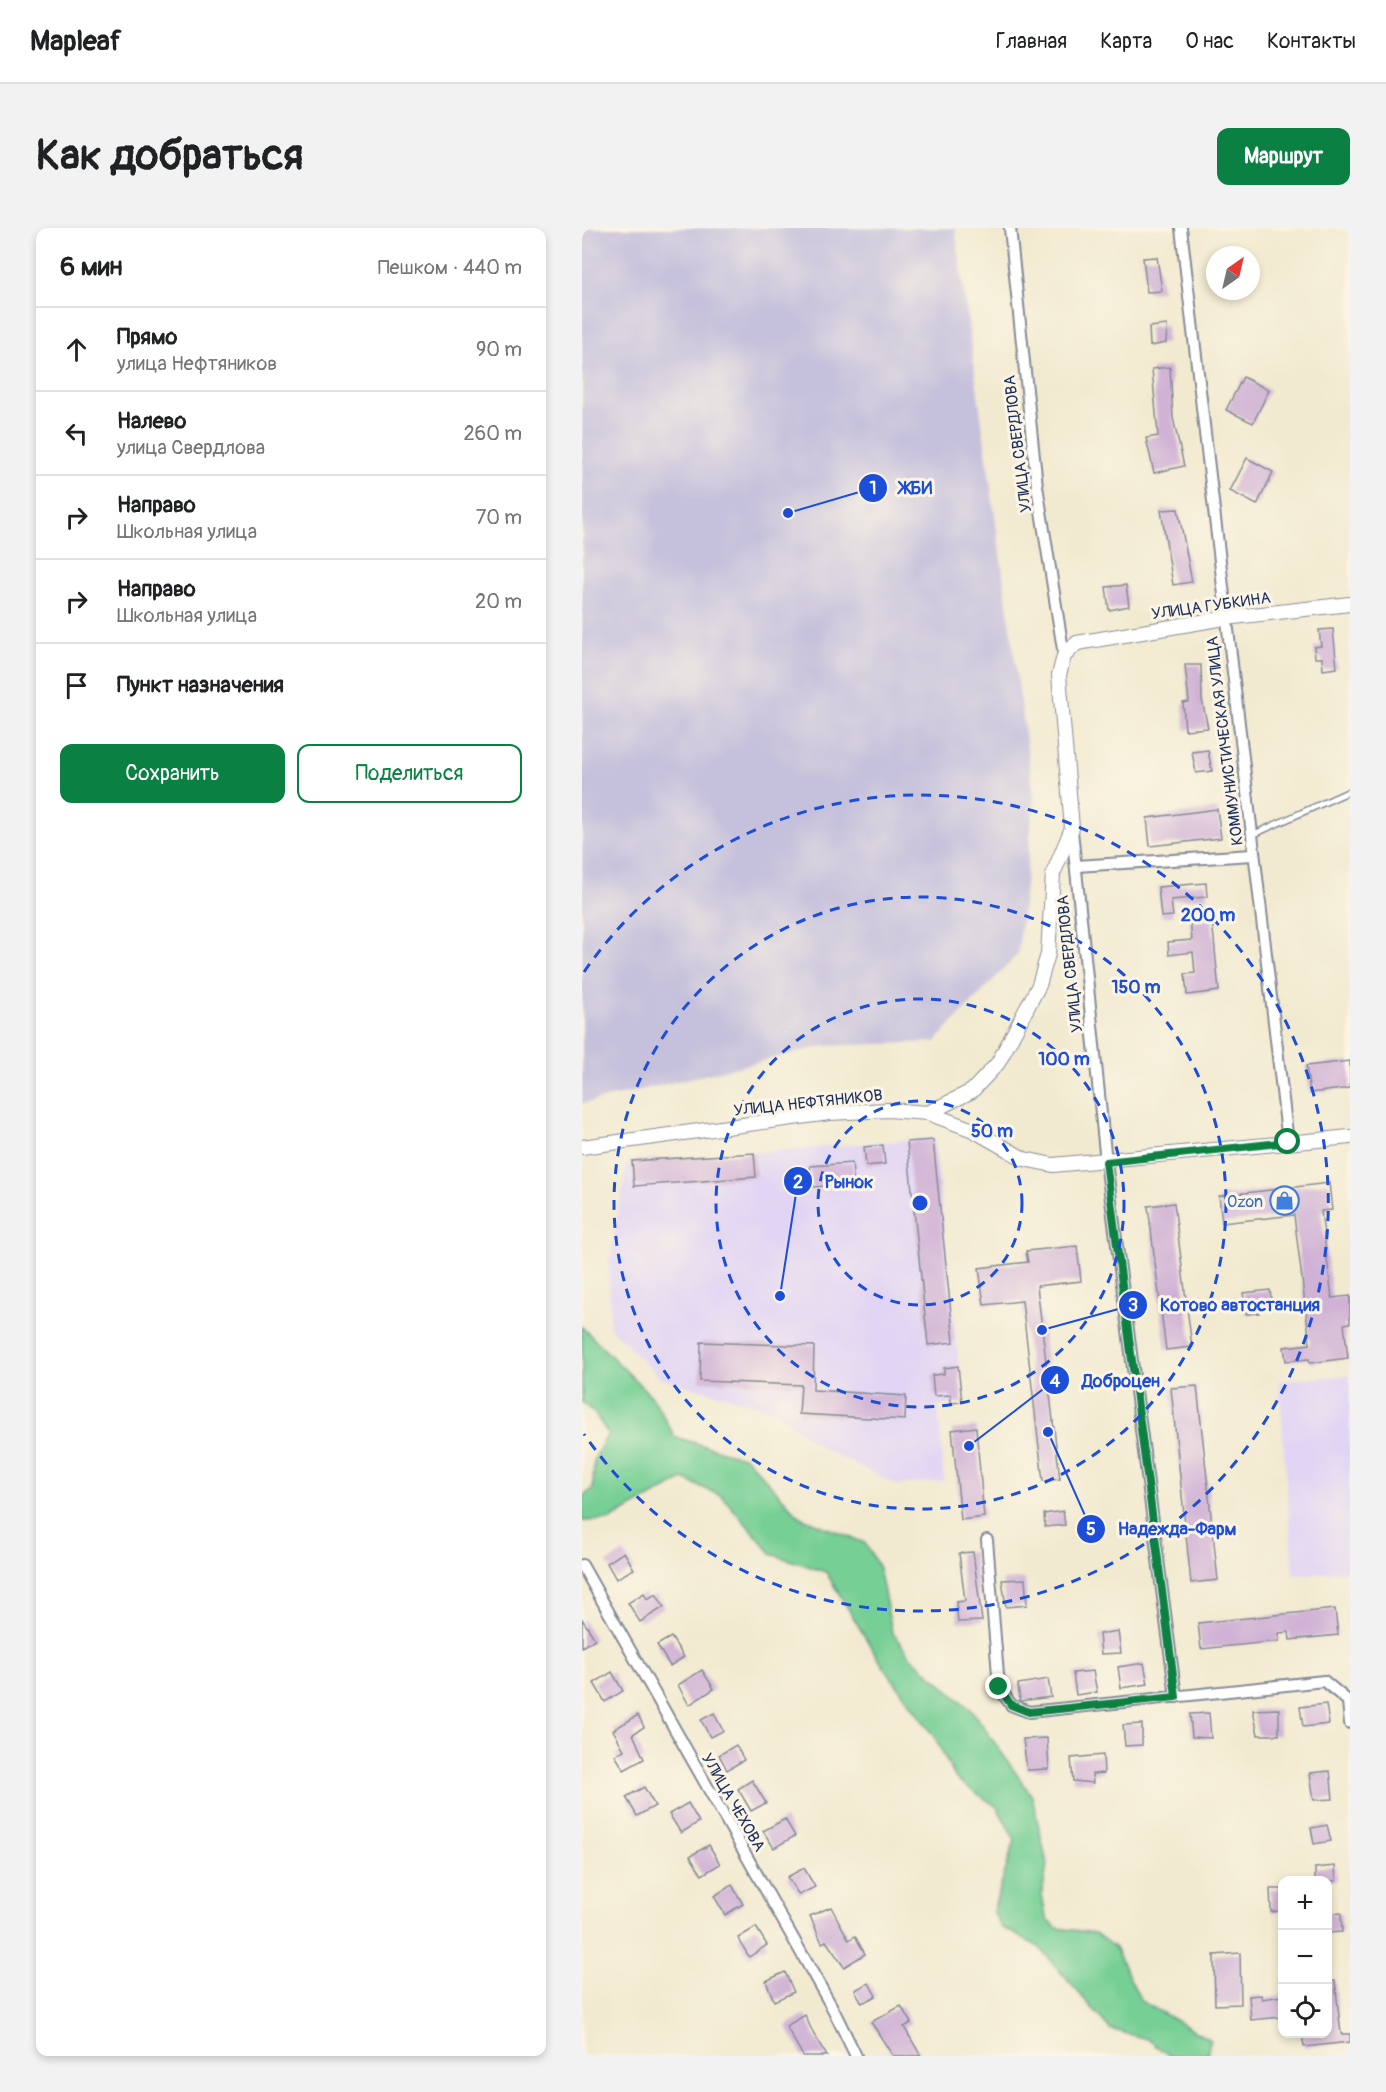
<!DOCTYPE html>
<html lang="ru">
<head>
<meta charset="utf-8">
<style>
	body { margin:0; font-family:Pangolin,sans-serif; background:#f2f2f2; color:#202124 }
	.controls { position:absolute; right:18px; bottom:18px; display:grid; overflow:hidden; border-radius:12px; box-shadow:0 3px 9px #0003 }
	.controls button { width:54px; height:54px; display:grid; place-items:center; padding:0; border:0; border-bottom:2px solid #e0e0e0; background:#fff; color:#202124; font:30px sans-serif }
	.compass { position:absolute; left:624px; top:18px; width:54px; height:54px; border-radius:50%; background:#fff; box-shadow:0 3px 9px #0003; rotate:34deg }
	.stop { position:absolute; width:18px; height:18px; margin:-14px; border:4px solid #0b8043; border-radius:50%; background:#fff }
	.stop.end { background:#0b8043; border-color:#fff; box-shadow:0 2px 6px #0008 }
	.list { margin:0; padding:0; list-style:none }
	h2 { display:flex; justify-content:space-between; align-items:center; height:78px; margin:0; padding:0 24px; font-size:26px }
	h2 small { font-size:20px; font-weight:400; color:#757577 }
	.list li { display:grid; grid-template-columns:39px 1fr auto; gap:18px; align-items:center; box-sizing:border-box; height:84px; padding:0 24px; border-top:2px solid #e0e0e0 }
	.list b { display:block; font-size:22px; white-space:nowrap }
	.list p { margin:0; font-size:20px; white-space:nowrap; color:#757577 }
	.list em { font-size:20px; font-style:normal; color:#757577 }
	.actions { display:flex; gap:12px; padding:18px 24px }
	.actions a { flex:1; padding:14px 0; border:2px solid #0b8043; border-radius:12px; text-align:center; font-size:21px; color:#0b8043 }
	.actions .main { background:#0b8043; color:#fff }
	.icon { flex:none; width:33px; height:33px; fill:none; stroke:currentColor; stroke-width:2; stroke-linecap:round; stroke-linejoin:round }
	.map { position:relative; flex:none; width:768px; height:1828px; overflow:hidden; border-radius:12px }
	header { display:flex; align-items:center; gap:36px; box-sizing:border-box; height:84px; padding:0 30px; background:#fff; border-bottom:2px solid #e0e0e0 }
	header strong { font-size:28px }
	nav { display:flex; gap:33px; margin-inline-start:auto; font-size:21px }
	.intro { display:flex; align-items:center; justify-content:space-between; box-sizing:border-box; height:144px; padding:0 36px }
	h1 { margin:0; font-size:42px }
	.button { padding:15px 27px; border-radius:12px; background:#0b8043; color:#fff; font-size:21px; font-weight:700 }
	main { display:flex; gap:36px; padding:0 36px }
	aside { flex:1; background:#fff; border-radius:12px; box-shadow:0 3px 9px #0003 }
	.map>svg:first-child { display:block }
</style>
</head>
<body>
<header>
<strong>Mapleaf</strong>
<nav><a>Главная</a><a>Карта</a><a>О нас</a><a>Контакты</a></nav>
</header>
<div class="intro"><h1>Как добраться</h1><a class="button">Маршрут</a></div>
<main>
<aside>
<h2>6 мин<small>Пешком · 440 m</small></h2>
<ul class="list">
<li><svg class="icon" aria-label="ahead" viewBox="0 0 24 24"><path d="M12 20V5M6 11l6-6 6 6"/></svg><div><b>Прямо</b><p>улица Нефтяников</p></div><em>90 m</em></li>
<li><svg class="icon" aria-label="left" viewBox="0 0 24 24"><path d="M17 20v-9H6M10 6l-5 5 5 5"/></svg><div><b>Налево</b><p>улица Свердлова</p></div><em>260 m</em></li>
<li><svg class="icon" aria-label="right" viewBox="0 0 24 24"><path d="M7 20v-9h11M14 6l5 5-5 5"/></svg><div><b>Направо</b><p>Школьная улица</p></div><em>70 m</em></li>
<li><svg class="icon" aria-label="right" viewBox="0 0 24 24"><path d="M7 20v-9h11M14 6l5 5-5 5"/></svg><div><b>Направо</b><p>Школьная улица</p></div><em>20 m</em></li>
<li><svg class="icon" aria-label="arrive" viewBox="0 0 24 24"><path d="M6 21V4h12l-3 4 3 4H6"/></svg><div><b>Пункт назначения</b></div></li>
</ul>
<div class="actions"><a class="main">Сохранить</a><a>Поделиться</a></div>
</aside>
<div class="map">
<svg width="768" height="1828" viewBox="0 0 768 1828">
	<rect width="100%" height="100%" fill="#fcf5e5"/>
	<filter id="ink" filterUnits="userSpaceOnUse"><feTurbulence type="fractalNoise" baseFrequency=".0167" numOctaves="2"/><feDisplacementMap in="SourceGraphic" scale="12" xChannelSelector="R" yChannelSelector="G"/><feConvolveMatrix kernelMatrix="1 2 1 2 8 2 1 2 1" color-interpolation-filters="sRGB"/></filter>
	<filter id="wash" filterUnits="userSpaceOnUse"><feTurbulence type="fractalNoise" baseFrequency=".008" numOctaves="4" result="noise"/><feDisplacementMap in="SourceGraphic" scale="24" xChannelSelector="R" yChannelSelector="G"/><feGaussianBlur stdDeviation="1.35" result="paint"/><feColorMatrix in="noise" values="0 0 0 0 0 0 0 0 0 0 0 0 0 0 0 0 0 1.4 0 .05"/><feComposite in="paint" operator="in"/></filter>
	<g filter="url(#wash)">
		<rect width="100%" height="100%" fill="#f2ead0"/>
		<g fill="#e1d4f4">
			<polygon points="352,910 381,1175 356,1178 362,1253 315,1257 241,1221 190,1181 78,1150 28,1100 27,1036 45,935"/>
			<polygon points="768,1147 768,1343 711,1347 697,1153"/>
		</g>
		<polygon fill="#c5c0db" points="0,0 373,0 452,570 436,726 353,814 243,818 0,876"/>
		<polygon fill="#76cf94" stroke="#487f79" stroke-width="1.5" points="0,1099 71,1170 93,1209 164,1230 218,1289 283,1315 297,1340 310,1404 328,1428 391,1484 450,1568 465,1636 460,1667 464,1690 475,1700 513,1705 533,1720 559,1773 628,1812 625,1828 588,1828 565,1811 528,1801 457,1719 419,1699 411,1683 433,1612 415,1579 374,1551 353,1510 297,1432 244,1344 190,1326 140,1268 101,1251 28,1292 0,1293 0,1269 11,1261 12,1231 26,1206 14,1187 0,1174"/>
		<g id="blocks">
			<g fill="#d0b2d6">
				<polygon points="575,29 580,63 565,64 561,30"/>
				<polygon points="585,97 584,115 568,118 567,99"/>
				<polygon points="588,139 591,190 602,238 572,245 564,210 576,208 570,141"/>
				<polygon points="661,149 687,162 671,195 644,182"/>
				<polygon points="665,230 691,244 675,277 648,263"/>
				<polygon points="596,281 610,354 591,357 579,282"/>
				<polygon points="544,357 547,378 527,382 524,359"/>
				<polygon points="751,401 755,440 741,442 740,430 733,430 732,419 739,418 737,402"/>
				<polygon points="603,437 619,437 620,472 626,500 603,502 601,475 607,474"/>
				<polygon points="626,522 630,543 614,545 610,524"/>
				<polygon points="635,581 639,610 568,618 565,590"/>
				<polygon points="624,655 625,669 589,672 591,688 579,689 576,659"/>
				<polygon points="630,691 637,763 605,767 603,746 613,745 611,724 587,727 586,714 610,712 608,693"/>
				<polygon points="768,833 768,860 728,865 724,838"/>
				<polygon points="351,912 372,1114 346,1117 325,914"/>
				<polygon points="301,917 303,936 284,938 282,919"/>
				<polygon points="172,925 174,949 52,958 50,933"/>
				<polygon points="270,935 272,956 230,959 228,938"/>
				<polygon points="747,955 750,982 739,983 750,1070 768,1068 768,1095 762,1096 766,1130 728,1135 727,1131 704,1133 702,1119 728,1116 712,987 640,995 637,968"/>
				<polygon points="592,975 610,1119 584,1122 566,978"/>
				<polygon points="495,1018 499,1053 455,1058 478,1251 461,1253 440,1073 402,1077 397,1040 446,1034 444,1023"/>
				<polygon points="688,1062 690,1078 677,1080 677,1085 664,1086 661,1065"/>
				<polygon points="119,1114 232,1118 231,1162 324,1168 323,1192 217,1186 219,1157 118,1153"/>
				<polygon points="376,1138 380,1174 369,1175 369,1167 352,1168 350,1147 362,1146 362,1140"/>
				<polygon points="615,1158 636,1352 609,1355 589,1160"/>
				<polygon points="394,1199 402,1289 379,1292 370,1202"/>
				<polygon points="481,1283 483,1297 463,1299 462,1286"/>
				<polygon points="42,1324 52,1341 34,1351 25,1335"/>
				<polygon points="391,1324 400,1393 376,1394 374,1374 383,1373 377,1325"/>
				<polygon points="443,1351 445,1377 424,1379 420,1352"/>
				<polygon points="62,1365 65,1371 74,1366 82,1379 58,1394 46,1375"/>
				<polygon points="753,1381 756,1407 708,1412 707,1404 697,1405 697,1413 619,1421 616,1395"/>
				<polygon points="0,1391 13,1411 0,1419"/>
				<polygon points="536,1403 539,1425 519,1426 517,1406"/>
				<polygon points="89,1409 102,1429 88,1438 75,1417"/>
				<polygon points="562,1435 566,1456 539,1460 536,1439"/>
				<polygon points="120,1442 132,1461 107,1477 96,1457"/>
				<polygon points="511,1443 515,1464 494,1467 491,1445"/>
				<polygon points="30,1444 41,1463 23,1474 12,1455"/>
				<polygon points="466,1451 469,1469 438,1473 436,1456"/>
				<polygon points="744,1476 747,1496 721,1499 718,1479"/>
				<polygon points="697,1481 697,1507 676,1507 671,1482"/>
				<polygon points="132,1485 141,1503 128,1509 119,1492"/>
				<polygon points="627,1485 629,1510 610,1509 608,1486"/>
				<polygon points="56,1487 62,1499 51,1506 62,1531 42,1542 33,1527 42,1522 31,1502"/>
				<polygon points="560,1496 560,1517 543,1518 541,1497"/>
				<polygon points="465,1510 467,1541 445,1542 441,1511"/>
				<polygon points="154,1517 162,1532 145,1542 137,1527"/>
				<polygon points="521,1527 522,1545 510,1546 511,1555 491,1553 489,1530"/>
				<polygon points="748,1543 751,1571 732,1572 728,1545"/>
				<polygon points="170,1552 184,1575 169,1583 156,1561"/>
				<polygon points="62,1559 73,1578 55,1588 44,1569"/>
				<polygon points="106,1575 117,1594 99,1605 87,1586"/>
				<polygon points="203,1591 213,1608 192,1620 181,1603"/>
				<polygon points="745,1597 749,1613 732,1616 729,1600"/>
				<polygon points="127,1617 138,1636 120,1647 108,1628"/>
				<polygon points="753,1638 754,1653 733,1653 733,1640"/>
				<polygon points="222,1640 233,1659 217,1667 205,1649"/>
				<polygon points="150,1657 161,1676 143,1687 132,1668"/>
				<polygon points="688,1661 700,1661 700,1683 689,1684"/>
				<polygon points="249,1679 267,1712 273,1708 283,1726 262,1739 244,1713 240,1715 228,1688"/>
				<polygon points="759,1685 760,1704 746,1705 746,1686"/>
				<polygon points="174,1699 185,1717 167,1729 156,1710"/>
				<polygon points="658,1725 659,1776 633,1777 632,1727"/>
				<polygon points="203,1744 212,1764 192,1773 184,1753"/>
				<polygon points="746,1753 753,1753 759,1806 768,1806 768,1814 722,1819 720,1806 746,1806"/>
				<polygon points="287,1755 294,1768 280,1775 273,1762"/>
				<polygon points="679,1767 680,1771 700,1768 700,1789 669,1792 667,1768"/>
				<polygon points="319,1778 329,1795 322,1799 339,1828 311,1828 289,1794"/>
				<polygon points="223,1787 232,1807 245,1828 221,1828 204,1798"/>
			</g>
		</g>
	</g>
	<g filter="url(#ink)">
		<use href="#blocks" fill-opacity="0" stroke="#868c97" stroke-width="1.5"/>
		<g fill="none" stroke-linecap="round" stroke-linejoin="round">
			<defs>
				<polyline id="service" points="670,607 768,563"/>
				<g id="minor">
					<polyline points="428,0 455,258 482,428"/>
					<polyline points="599,0 706,914"/>
					<polyline points="490,603 524,934 594,1469"/>
					<polyline points="494,638 671,627"/>
					<polyline points="405,1312 417,1459 429,1477 447,1484 742,1453 766,1473 768,1495"/>
					<polyline points="0,1337 251,1781 274,1828"/>
				</g>
				<g id="tertiary">
					<polyline points="346,885 390,863 416,835 457,757 466,726 471,646 490,600 477,447 482,428 495,415 643,390 768,376"/>
					<polyline points="0,919 247,885 306,882 346,885 391,902 442,931 471,937 768,909"/>
				</g>
			</defs>
			<use href="#service" stroke="#868c97" stroke-width="8"/>
			<use href="#minor" stroke="#868c97" stroke-width="14"/>
			<use href="#tertiary" stroke="#868c97" stroke-width="16"/>
			<use href="#service" stroke="#fff" stroke-width="5"/>
			<use href="#minor" stroke="#fff" stroke-width="10"/>
			<use href="#tertiary" stroke="#fff" stroke-width="14"/>
		</g>
	</g>
	<g fill="none" stroke-linecap="round" stroke-linejoin="round" filter="url(#ink)">
		<polyline stroke="#0b8043" stroke-width="8" points="417,1459 429,1477 447,1484 594,1469 524,934 706,914"/>
	</g>
	<g fill="none" stroke="#1d4ed8" stroke-width="3" stroke-dasharray="10 8">
		<circle cx="338" cy="975" r="102"/>
		<circle cx="338" cy="975" r="204"/>
		<circle cx="338" cy="975" r="306"/>
		<path d="M2 744A408 408 0 1 1 2 1206"/>
	</g>
	<defs>
		<symbol id="shop-ring" viewBox="-11 -11 22 22"><circle r="9.5" fill="#fcf5e5" stroke="#3f7fe0" stroke-width="1.5"/><path d="M-5-2.5h2.3a2.7 3.5 0 0 1 5.4 0H5L5.5 6h-11ZM-1.5-2.5h3a1.5 2.3 0 0 0-3 0Z" fill="#3f7fe0"/></symbol>
	</defs>
	<g fill-rule="evenodd">
		<use href="#shop-ring" x="686" y="956" width="33" height="33"/>
	</g>
	<g text-anchor="middle" stroke-width="6" stroke-linejoin="round" paint-order="stroke">
		<g font-size="16" fill="#1b2f5e" stroke="#fcf5e5">
			<text transform="translate(435 216) rotate(-97)" y="6">УЛИЦА СВЕРДЛОВА</text>
			<text transform="translate(629 377) rotate(-8)" y="6">УЛИЦА ГУБКИНА</text>
			<text transform="translate(642 513) rotate(-97)" y="6">КОММУНИСТИЧЕСКАЯ УЛИЦА</text>
			<text transform="translate(487 736) rotate(-96)" y="6">УЛИЦА СВЕРДЛОВА</text>
			<text transform="translate(226 874) rotate(-6)" y="6">УЛИЦА НЕФТЯНИКОВ</text>
			<text transform="translate(152 1574) rotate(60)" y="6">УЛИЦА ЧЕХОВА</text>
		</g>
		<g font-size="16" fill="#366cbe" stroke="#fcf5e5" text-anchor="end">
			<text x="681" y="979">Ozon</text>
		</g>
	</g>
	<circle cx="338" cy="975" r="9" fill="#1d4ed8" stroke="#fcf5e5" stroke-width="3"/>
	<g font-size="18" text-anchor="middle" font-weight="bold" fill="#1d4ed8" stroke="#fcf5e5" stroke-width="6" stroke-linejoin="round" paint-order="stroke">
		<text x="626" y="693">200 m</text>
		<text x="554" y="765">150 m</text>
		<text x="482" y="837">100 m</text>
		<text x="410" y="909">50 m</text>
	</g>
	<path fill="none" stroke="#1d4ed8" stroke-width="2" d="M206 285L291 260M198 1068L216 953M460 1102L551 1077M387 1218L473 1152M466 1204L509 1301"/>
	<g fill="#1d4ed8" stroke="#fcf5e5" stroke-width="2">
		<circle cx="206" cy="285" r="6"/>
		<circle cx="198" cy="1068" r="6"/>
		<circle cx="460" cy="1102" r="6"/>
		<circle cx="387" cy="1218" r="6"/>
		<circle cx="466" cy="1204" r="6"/>
		<circle cx="291" cy="260" r="15"/>
		<circle cx="216" cy="953" r="15"/>
		<circle cx="551" cy="1077" r="15"/>
		<circle cx="473" cy="1152" r="15"/>
		<circle cx="509" cy="1301" r="15"/>
	</g>
	<g font-size="18" text-anchor="middle" font-weight="bold" fill="#fff">
		<text x="291" y="266">1</text>
		<text x="216" y="960">2</text>
		<text x="551" y="1083">3</text>
		<text x="473" y="1159">4</text>
		<text x="509" y="1307">5</text>
	</g>
	<g font-size="18" text-anchor="middle" font-weight="bold" fill="#1d4ed8" stroke="#fcf5e5" stroke-width="6" stroke-linejoin="round" paint-order="stroke">
		<text x="334" y="266">ЖБИ</text>
		<text x="267" y="960">Рынок</text>
		<text x="658" y="1083">Котово автостанция</text>
		<text x="539" y="1159">Доброцен</text>
		<text x="595" y="1307">Надежда-Фарм</text>
	</g>
</svg>
<div class="controls">
<button>+</button>
<button>−</button>
<button><svg class="icon" aria-label="locate" viewBox="0 0 24 24"><circle cx="12" cy="12" r="6"/><path d="M12 2v4M12 18v4M2 12h4M18 12h4"/></svg></button>
</div>
<svg class="compass" viewBox="-18 -18 36 36"><path d="M0-13l5 13h-10z" fill="#e53935"/><path d="M0 13l5-13h-10z" fill="#757577"/></svg>
<div class="stop" style="left:706px;top:914px"></div>
<div class="stop end" style="left:417px;top:1459px"></div>
</div>
</main>
</body>
</html>
